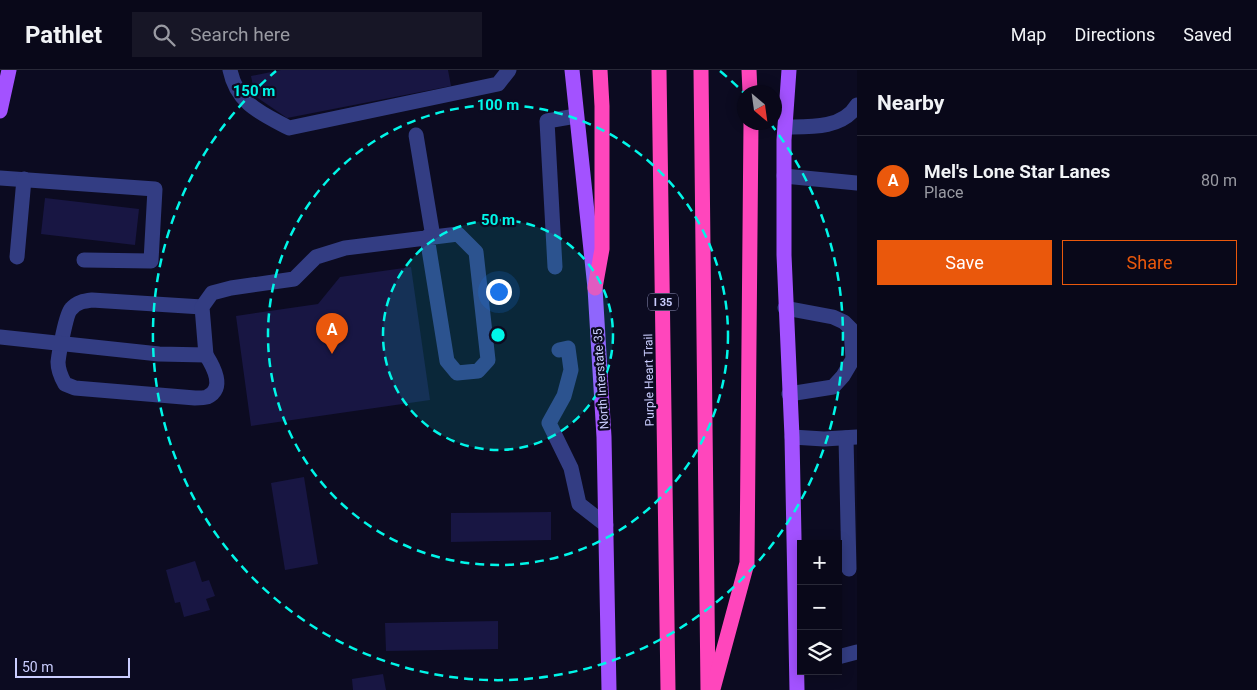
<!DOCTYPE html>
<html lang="en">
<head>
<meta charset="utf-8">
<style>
	body { margin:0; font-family:Roboto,sans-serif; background:#171626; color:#f1f3f6 }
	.controls { position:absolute; right:15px; bottom:15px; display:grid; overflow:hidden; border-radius:0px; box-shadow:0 2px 12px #0003 }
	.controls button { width:45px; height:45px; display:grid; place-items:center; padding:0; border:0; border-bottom:1px solid #292938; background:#090819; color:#f1f3f6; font:25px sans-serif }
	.compass { position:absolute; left:737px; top:15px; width:45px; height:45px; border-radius:50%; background:#090819; box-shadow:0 2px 12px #0003; rotate:151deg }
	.scale { position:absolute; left:15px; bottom:12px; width:115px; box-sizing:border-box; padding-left:5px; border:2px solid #cbceff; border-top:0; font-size:14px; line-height:18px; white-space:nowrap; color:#cbceff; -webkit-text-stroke:4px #0c0b21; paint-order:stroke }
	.you { position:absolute; left:498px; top:221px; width:18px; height:18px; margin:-12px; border:4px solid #fff; border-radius:50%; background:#1a73e8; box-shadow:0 0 0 8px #1a73e833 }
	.badge { display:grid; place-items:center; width:32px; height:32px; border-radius:50%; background:#ea580c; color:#fff; font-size:16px; font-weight:700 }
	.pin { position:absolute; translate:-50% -41px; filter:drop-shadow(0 1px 2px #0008) }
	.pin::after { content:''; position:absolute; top:26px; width:18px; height:15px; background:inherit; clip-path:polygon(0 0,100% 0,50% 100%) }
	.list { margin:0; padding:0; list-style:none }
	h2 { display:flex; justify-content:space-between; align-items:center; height:65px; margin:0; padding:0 20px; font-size:21px }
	h2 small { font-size:16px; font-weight:400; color:#999aa2 }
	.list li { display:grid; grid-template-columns:32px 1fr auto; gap:15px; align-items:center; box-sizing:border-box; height:90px; padding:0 20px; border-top:1px solid #292938 }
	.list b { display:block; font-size:19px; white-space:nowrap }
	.list p { margin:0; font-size:16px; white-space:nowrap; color:#999aa2 }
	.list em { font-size:16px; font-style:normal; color:#999aa2 }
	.actions { display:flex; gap:10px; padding:15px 20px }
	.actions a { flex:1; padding:11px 0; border:1px solid #ea580c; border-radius:0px; text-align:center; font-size:18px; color:#ea580c }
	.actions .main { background:#ea580c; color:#fff }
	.icon { flex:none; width:28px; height:28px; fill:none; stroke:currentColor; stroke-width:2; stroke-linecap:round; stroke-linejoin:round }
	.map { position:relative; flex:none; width:857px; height:620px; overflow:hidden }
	header { display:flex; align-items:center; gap:30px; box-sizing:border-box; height:70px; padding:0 25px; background:#090819; border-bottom:1px solid #292938 }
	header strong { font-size:24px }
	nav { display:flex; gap:28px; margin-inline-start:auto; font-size:18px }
	.search { width:350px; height:45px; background:#171626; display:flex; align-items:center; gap:12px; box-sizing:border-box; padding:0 18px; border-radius:0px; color:#999aa2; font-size:19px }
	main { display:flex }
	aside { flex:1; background:#090819 }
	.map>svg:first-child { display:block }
</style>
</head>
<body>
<header>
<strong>Pathlet</strong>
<div class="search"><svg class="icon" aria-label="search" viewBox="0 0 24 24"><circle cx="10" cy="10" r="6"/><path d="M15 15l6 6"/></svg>Search here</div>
<nav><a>Map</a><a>Directions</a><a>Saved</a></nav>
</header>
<main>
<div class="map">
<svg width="857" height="620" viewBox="0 0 857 620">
	<rect width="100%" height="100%" fill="#0c0b21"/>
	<g fill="#181643">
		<polygon points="281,0 448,0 451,16 287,48 255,26 251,6"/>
		<polygon points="45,128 139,139 135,175 41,164"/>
		<polygon points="411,197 430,330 251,356 236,246 318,234 340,207"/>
		<polygon points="304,407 318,494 285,500 271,413"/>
		<polygon points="551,442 551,470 451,472 451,443"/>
		<polygon points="195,491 202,512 209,510 215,526 206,529 210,540 184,547 180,532 175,533 166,500"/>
		<polygon points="498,551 498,579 386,581 385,553"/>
		<polygon points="383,604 386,620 353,620 352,609"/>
	</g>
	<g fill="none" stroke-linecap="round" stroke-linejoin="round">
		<g stroke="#333d83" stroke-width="15">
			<path d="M230 0C237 34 261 43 289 58L498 14 509 0"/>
			<path d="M785 57C809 57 843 59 857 35"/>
			<polyline points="416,65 433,167"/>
			<polyline points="784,106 857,113"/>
			<polyline points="0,108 155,119 151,191 84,190"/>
			<polyline points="17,187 24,109"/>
			<polyline points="555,197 547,51 576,46"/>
			<path d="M202 237 92 230C84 231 77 232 71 239 66 244 59 283 58 292 58 300 61 307 65 314L75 318 195 328C199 328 204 328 207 327 226 319 213 296 206 285"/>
			<polyline points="785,238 833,247 844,252 851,259 853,289 843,306 833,317 789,324"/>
			<polyline points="0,267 159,284 206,285 202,237 212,223 231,218 294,209 316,187 345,178 458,164 476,182 488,290 478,301 457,303 447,291 427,167"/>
			<polyline points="559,280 568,278 571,300 564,326 549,353 571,398 579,434 606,455"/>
			<polyline points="792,367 824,369 857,367"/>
			<polyline points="846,368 849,499"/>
			<polyline points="838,587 857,582"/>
		</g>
		<g stroke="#a352ff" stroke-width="15">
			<polyline points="572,0 595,218 604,367 609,620"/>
			<polyline points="789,0 784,70 784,185 792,367 797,620"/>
			<polyline points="0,41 9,0"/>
		</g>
		<g stroke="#ff46bc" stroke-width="15">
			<polyline points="659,0 668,620"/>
			<polyline points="701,0 708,620"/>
			<polyline points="749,0 750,22"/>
			<polyline points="595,218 602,179 602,36 600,0"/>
			<polyline points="713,619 747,493 751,52"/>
		</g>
	</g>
	<circle cx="498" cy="265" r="115" fill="#00f6e8" fill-opacity=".12"/>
	<g fill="none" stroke="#00f6e8" stroke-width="2.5" stroke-dasharray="9 6">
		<circle cx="498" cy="265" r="115"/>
		<circle cx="498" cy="265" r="230"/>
		<path d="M720 1A345 345 0 0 1 744 23M770 53A345 345 0 1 1 276 1"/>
	</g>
	<g text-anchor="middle" stroke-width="4.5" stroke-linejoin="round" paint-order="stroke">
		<rect fill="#0c0b21" stroke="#9294bc" stroke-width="1" x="648" y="223.5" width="30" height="17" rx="4"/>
		<g font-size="11" font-weight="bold" fill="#cbceff">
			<text x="663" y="236">I 35</text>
		</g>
		<g font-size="12" fill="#cbceff" stroke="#0c0b21">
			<text transform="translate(601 309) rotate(-94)" y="4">North Interstate 35</text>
			<text transform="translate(649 310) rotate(-91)" y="4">Purple Heart Trail</text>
		</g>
	</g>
	<circle cx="498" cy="265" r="8" fill="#00f6e8" stroke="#0c0b21" stroke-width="2.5"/>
	<g font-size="15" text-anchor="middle" font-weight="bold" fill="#00f6e8" stroke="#0c0b21" stroke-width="4.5" stroke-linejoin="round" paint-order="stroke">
		<text x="254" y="26">150 m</text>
		<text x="498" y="40">100 m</text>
		<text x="498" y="155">50 m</text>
	</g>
</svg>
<div class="controls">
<button>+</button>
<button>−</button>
<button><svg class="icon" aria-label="layers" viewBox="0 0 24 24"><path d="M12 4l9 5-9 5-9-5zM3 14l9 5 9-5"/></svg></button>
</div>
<svg class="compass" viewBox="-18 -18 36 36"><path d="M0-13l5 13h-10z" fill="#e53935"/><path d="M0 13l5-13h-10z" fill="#999aa2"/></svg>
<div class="scale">50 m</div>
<div class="you"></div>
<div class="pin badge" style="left:332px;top:284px">A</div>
</div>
<aside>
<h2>Nearby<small></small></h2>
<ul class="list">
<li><span class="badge">A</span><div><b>Mel's Lone Star Lanes</b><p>Place</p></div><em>80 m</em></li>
</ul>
<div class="actions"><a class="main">Save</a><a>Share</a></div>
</aside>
</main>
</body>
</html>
